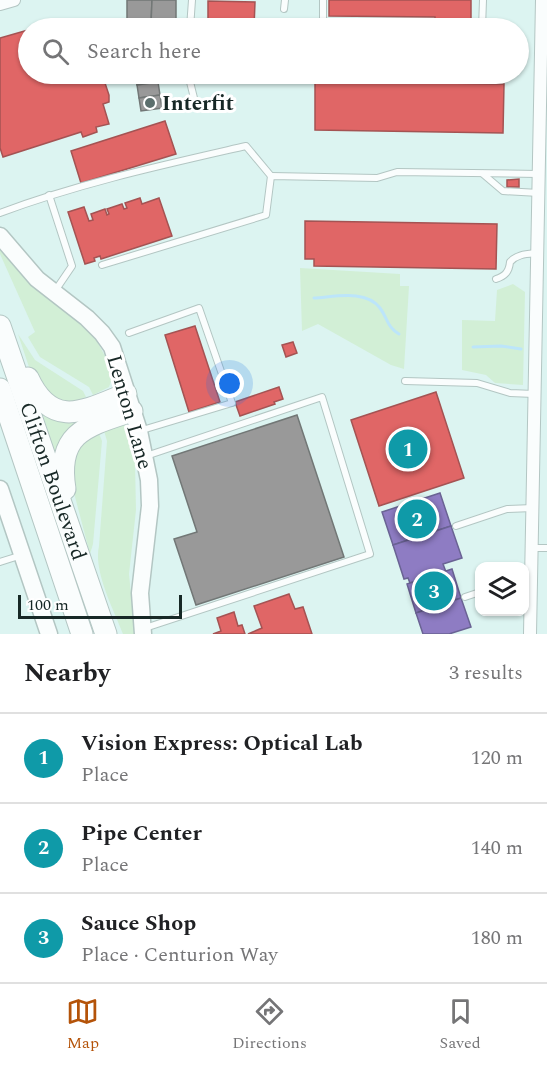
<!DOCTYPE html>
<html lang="en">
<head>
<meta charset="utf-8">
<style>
	body { margin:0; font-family:Spectral,serif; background:#f6f6f6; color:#202124 }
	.controls { position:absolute; right:18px; bottom:18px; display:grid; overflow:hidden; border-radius:12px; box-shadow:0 2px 4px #0004 }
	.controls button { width:54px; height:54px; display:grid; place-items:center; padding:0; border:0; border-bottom:2px solid #e0e0e0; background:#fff; color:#202124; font:30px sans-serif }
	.scale { position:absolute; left:18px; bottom:15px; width:164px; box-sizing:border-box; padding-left:6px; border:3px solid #172826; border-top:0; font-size:16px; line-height:21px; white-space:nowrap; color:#172826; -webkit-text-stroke:4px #fff; paint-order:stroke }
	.you { position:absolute; left:230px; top:384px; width:21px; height:21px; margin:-15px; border:4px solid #fff; border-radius:50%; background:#1a73e8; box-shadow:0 0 0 9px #1a73e833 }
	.badge { display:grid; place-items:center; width:39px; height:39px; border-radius:50%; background:#b45309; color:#fff; font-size:20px; font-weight:700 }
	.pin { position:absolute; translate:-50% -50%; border:3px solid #fff; box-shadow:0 2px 6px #0006 }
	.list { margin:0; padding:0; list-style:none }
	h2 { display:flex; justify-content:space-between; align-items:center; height:78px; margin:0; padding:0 24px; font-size:26px }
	h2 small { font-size:20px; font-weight:400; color:#757577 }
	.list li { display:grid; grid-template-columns:39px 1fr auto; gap:18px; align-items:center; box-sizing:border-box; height:90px; padding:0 24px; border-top:2px solid #e0e0e0 }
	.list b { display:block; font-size:22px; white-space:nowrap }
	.list p { margin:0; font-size:20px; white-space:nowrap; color:#757577 }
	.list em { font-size:20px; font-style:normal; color:#757577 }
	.icon { flex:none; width:33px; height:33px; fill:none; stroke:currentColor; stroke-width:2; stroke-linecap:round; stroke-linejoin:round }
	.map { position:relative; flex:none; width:547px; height:634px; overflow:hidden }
	.search { position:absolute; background:#fff; box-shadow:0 2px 4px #0004; left:18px; right:18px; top:18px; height:66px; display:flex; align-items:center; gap:15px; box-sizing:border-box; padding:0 21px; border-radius:33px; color:#757577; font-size:22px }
	.sheet { height:348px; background:#fff }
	nav { display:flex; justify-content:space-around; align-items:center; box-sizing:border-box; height:84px; border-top:2px solid #e0e0e0; background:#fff; font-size:16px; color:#757577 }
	nav a { display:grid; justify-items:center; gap:3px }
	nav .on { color:#b45309 }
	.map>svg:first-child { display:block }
</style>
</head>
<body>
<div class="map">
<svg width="547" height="634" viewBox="0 0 547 634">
	<rect width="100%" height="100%" fill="#dcf4f1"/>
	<g fill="#d2efd6">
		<polygon points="0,246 93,334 105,356 112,378 109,387 93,395 89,387 40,357 28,337 35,332 0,254"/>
		<polygon points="300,268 400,274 400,286 409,286 404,369 391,365 318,324 302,331"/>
		<polygon points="513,284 525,292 523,385 495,383 486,375 462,370 462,320 495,321 497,290"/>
		<polygon points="18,334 35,360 83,391 86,397 67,404 43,394 29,367"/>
		<polygon points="41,409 77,420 60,441 55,453"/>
		<path d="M102 424H125L135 463 136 510 129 574 135 634H123C114 610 93 571 99 546L107 441Z"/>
		<polygon points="98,431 102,441 93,544 90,554 68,470 71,446"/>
	</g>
	<g fill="#e06666" stroke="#a45353" stroke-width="1.5">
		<polygon points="329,0 471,0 471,28 435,28 435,17 329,16"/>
		<polygon points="208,1 255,2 254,28 208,28"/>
		<polygon points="113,21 114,28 98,28 97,24"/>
		<polygon points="57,22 59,28 32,28 42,26"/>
		<polygon points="28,30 28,74 88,74 89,76 103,77 109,95 109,102 103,104 109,124 96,127 97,132 83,137 81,132 3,157 0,148 0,38"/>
		<polygon points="315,81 504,84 503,133 315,130"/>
		<polygon points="165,121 176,154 81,183 71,151"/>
		<polygon points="519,179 519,187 507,187 507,180"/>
		<polygon points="140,198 142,204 159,198 172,236 101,259 100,256 94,258 95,261 85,264 68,212 84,207 89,221 93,220 91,214 105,209 107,215 109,214 107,209 122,204 124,209 127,208 125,203"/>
		<polygon points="305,221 497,224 496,269 314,266 314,259 305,259"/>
		<polygon points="195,326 220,402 189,412 165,335"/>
		<polygon points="293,342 297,353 286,357 282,345"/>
		<polygon points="279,387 283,399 274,402 275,404 240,416 235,402"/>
		<polygon points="436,392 464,478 379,506 351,420"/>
		<polygon points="289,594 295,609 303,607 312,634 248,634 262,628 254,606"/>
		<polygon points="234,612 238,626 242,625 245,634 213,634 221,631 217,618"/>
	</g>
	<g fill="#8e7cc3" stroke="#6a6394" stroke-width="1.5">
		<polygon points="440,493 451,526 393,545 382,512"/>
		<polygon points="451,526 462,558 443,564 446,572 410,583 408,578 404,579 393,545"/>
		<polygon points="452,569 461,598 416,613 407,584"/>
		<polygon points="461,598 471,627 449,634 423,634 416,613"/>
	</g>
	<g fill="#999" stroke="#727776" stroke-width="1.5">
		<polygon points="127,0 152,0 151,24 127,24"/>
		<polygon points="152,0 176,0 176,25 151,24"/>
		<polygon points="135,74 159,74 161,81 137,85"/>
		<polygon points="158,82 160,95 139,98 137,85"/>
		<polygon points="160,95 162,108 141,111 139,98"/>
		<polygon points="297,415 344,557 196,605 174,539 197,532 172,456"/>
	</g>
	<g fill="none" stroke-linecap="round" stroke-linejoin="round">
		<g stroke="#bce5fa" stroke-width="3">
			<path d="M314 298C334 297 366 289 380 308 388 319 387 327 399 334"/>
			<polyline points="473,347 501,346 521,349"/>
		</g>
		<defs>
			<g id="lane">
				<polyline points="323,0 323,28"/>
				<polyline points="284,9 285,0"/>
				<polyline points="190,28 192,0"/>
				<polyline points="482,28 483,0"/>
				<polyline points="188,74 196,106"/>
				<polyline points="483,174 503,191 539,193"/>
				<polyline points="49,195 72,266 55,291"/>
				<path d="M0 213C80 183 163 165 246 146L271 176"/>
				<polyline points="102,265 266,215 271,176 377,178 397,172 538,174"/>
				<path d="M496 279C505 276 509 272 510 262 517 254 527 254 537 253"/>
				<polyline points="129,333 199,308 232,403 139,431"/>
				<polyline points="405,381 477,383 510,393 534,394"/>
				<polyline points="456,526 507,509 533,508"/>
				<polyline points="533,548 547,548"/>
				<polyline points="0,562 22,555"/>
				<polyline points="465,597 480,592"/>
				<polyline points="145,628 370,554 322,397 146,456"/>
			</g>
			<g id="street">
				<polyline points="0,4 14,0"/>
				<polyline points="530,634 542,0"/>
			</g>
			<g id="secondary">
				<polyline points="0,236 37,279 87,318 102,333 112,347 139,431 149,480 150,506 140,593 143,634"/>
				<polyline points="0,489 49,634"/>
			</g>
			<g id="highway">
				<path id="s1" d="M0 326 106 634"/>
				<path d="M28 378C52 430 84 411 126 394"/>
				<polyline points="0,389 82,634"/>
				<path d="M65 489C56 433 86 426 132 411"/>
			</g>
		</defs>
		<use href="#lane" stroke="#b3c6c3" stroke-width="8"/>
		<use href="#street" stroke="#b3c6c3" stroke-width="14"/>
		<use href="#secondary" stroke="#b3c6c3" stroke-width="19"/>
		<use href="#highway" stroke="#b3c6c3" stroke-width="23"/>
		<use href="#lane" stroke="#fafdfd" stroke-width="6"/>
		<use href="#street" stroke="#fafdfd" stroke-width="12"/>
		<use href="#secondary" stroke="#fafdfd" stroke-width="16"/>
		<use href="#highway" stroke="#fafdfd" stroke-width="21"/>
	</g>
	<circle fill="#5c6f6d" stroke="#fff" stroke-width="2" cx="150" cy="103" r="6"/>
	<g text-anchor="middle" stroke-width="6" stroke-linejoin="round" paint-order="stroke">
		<g font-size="21" font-weight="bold" fill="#172826" stroke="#fff" text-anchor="start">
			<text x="162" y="110">Interfit</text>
		</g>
		<g font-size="21" fill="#172826" stroke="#fff">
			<text transform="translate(130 412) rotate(74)" y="7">Lenton Lane</text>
			<text dy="7" stroke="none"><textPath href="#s1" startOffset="164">Clifton Boulevard</textPath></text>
		</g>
	</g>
</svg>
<div class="controls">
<button><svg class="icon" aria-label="layers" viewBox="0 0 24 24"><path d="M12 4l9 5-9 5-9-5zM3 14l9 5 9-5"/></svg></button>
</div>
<div class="scale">100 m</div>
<div class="you"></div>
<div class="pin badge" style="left:408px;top:449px;background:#0f9aa8">1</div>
<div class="pin badge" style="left:417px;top:519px;background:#0f9aa8">2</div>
<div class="pin badge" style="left:434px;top:591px;background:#0f9aa8">3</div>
<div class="search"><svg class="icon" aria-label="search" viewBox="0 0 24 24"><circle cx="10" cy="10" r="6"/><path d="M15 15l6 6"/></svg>Search here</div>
</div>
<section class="sheet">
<h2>Nearby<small>3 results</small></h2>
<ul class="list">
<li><span class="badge" style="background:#0f9aa8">1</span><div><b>Vision Express: Optical Lab</b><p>Place</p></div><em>120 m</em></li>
<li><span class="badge" style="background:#0f9aa8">2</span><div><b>Pipe Center</b><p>Place</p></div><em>140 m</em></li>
<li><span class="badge" style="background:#0f9aa8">3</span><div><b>Sauce Shop</b><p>Place · Centurion Way</p></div><em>180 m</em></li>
</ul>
</section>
<nav>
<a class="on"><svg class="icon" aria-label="map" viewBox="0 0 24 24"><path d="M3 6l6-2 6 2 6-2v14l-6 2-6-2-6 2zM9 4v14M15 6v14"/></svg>Map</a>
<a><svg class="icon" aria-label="directions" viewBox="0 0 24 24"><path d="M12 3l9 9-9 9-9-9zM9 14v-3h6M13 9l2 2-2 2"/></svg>Directions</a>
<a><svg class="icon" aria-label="saved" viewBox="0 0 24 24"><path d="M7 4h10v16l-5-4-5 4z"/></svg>Saved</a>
</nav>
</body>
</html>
